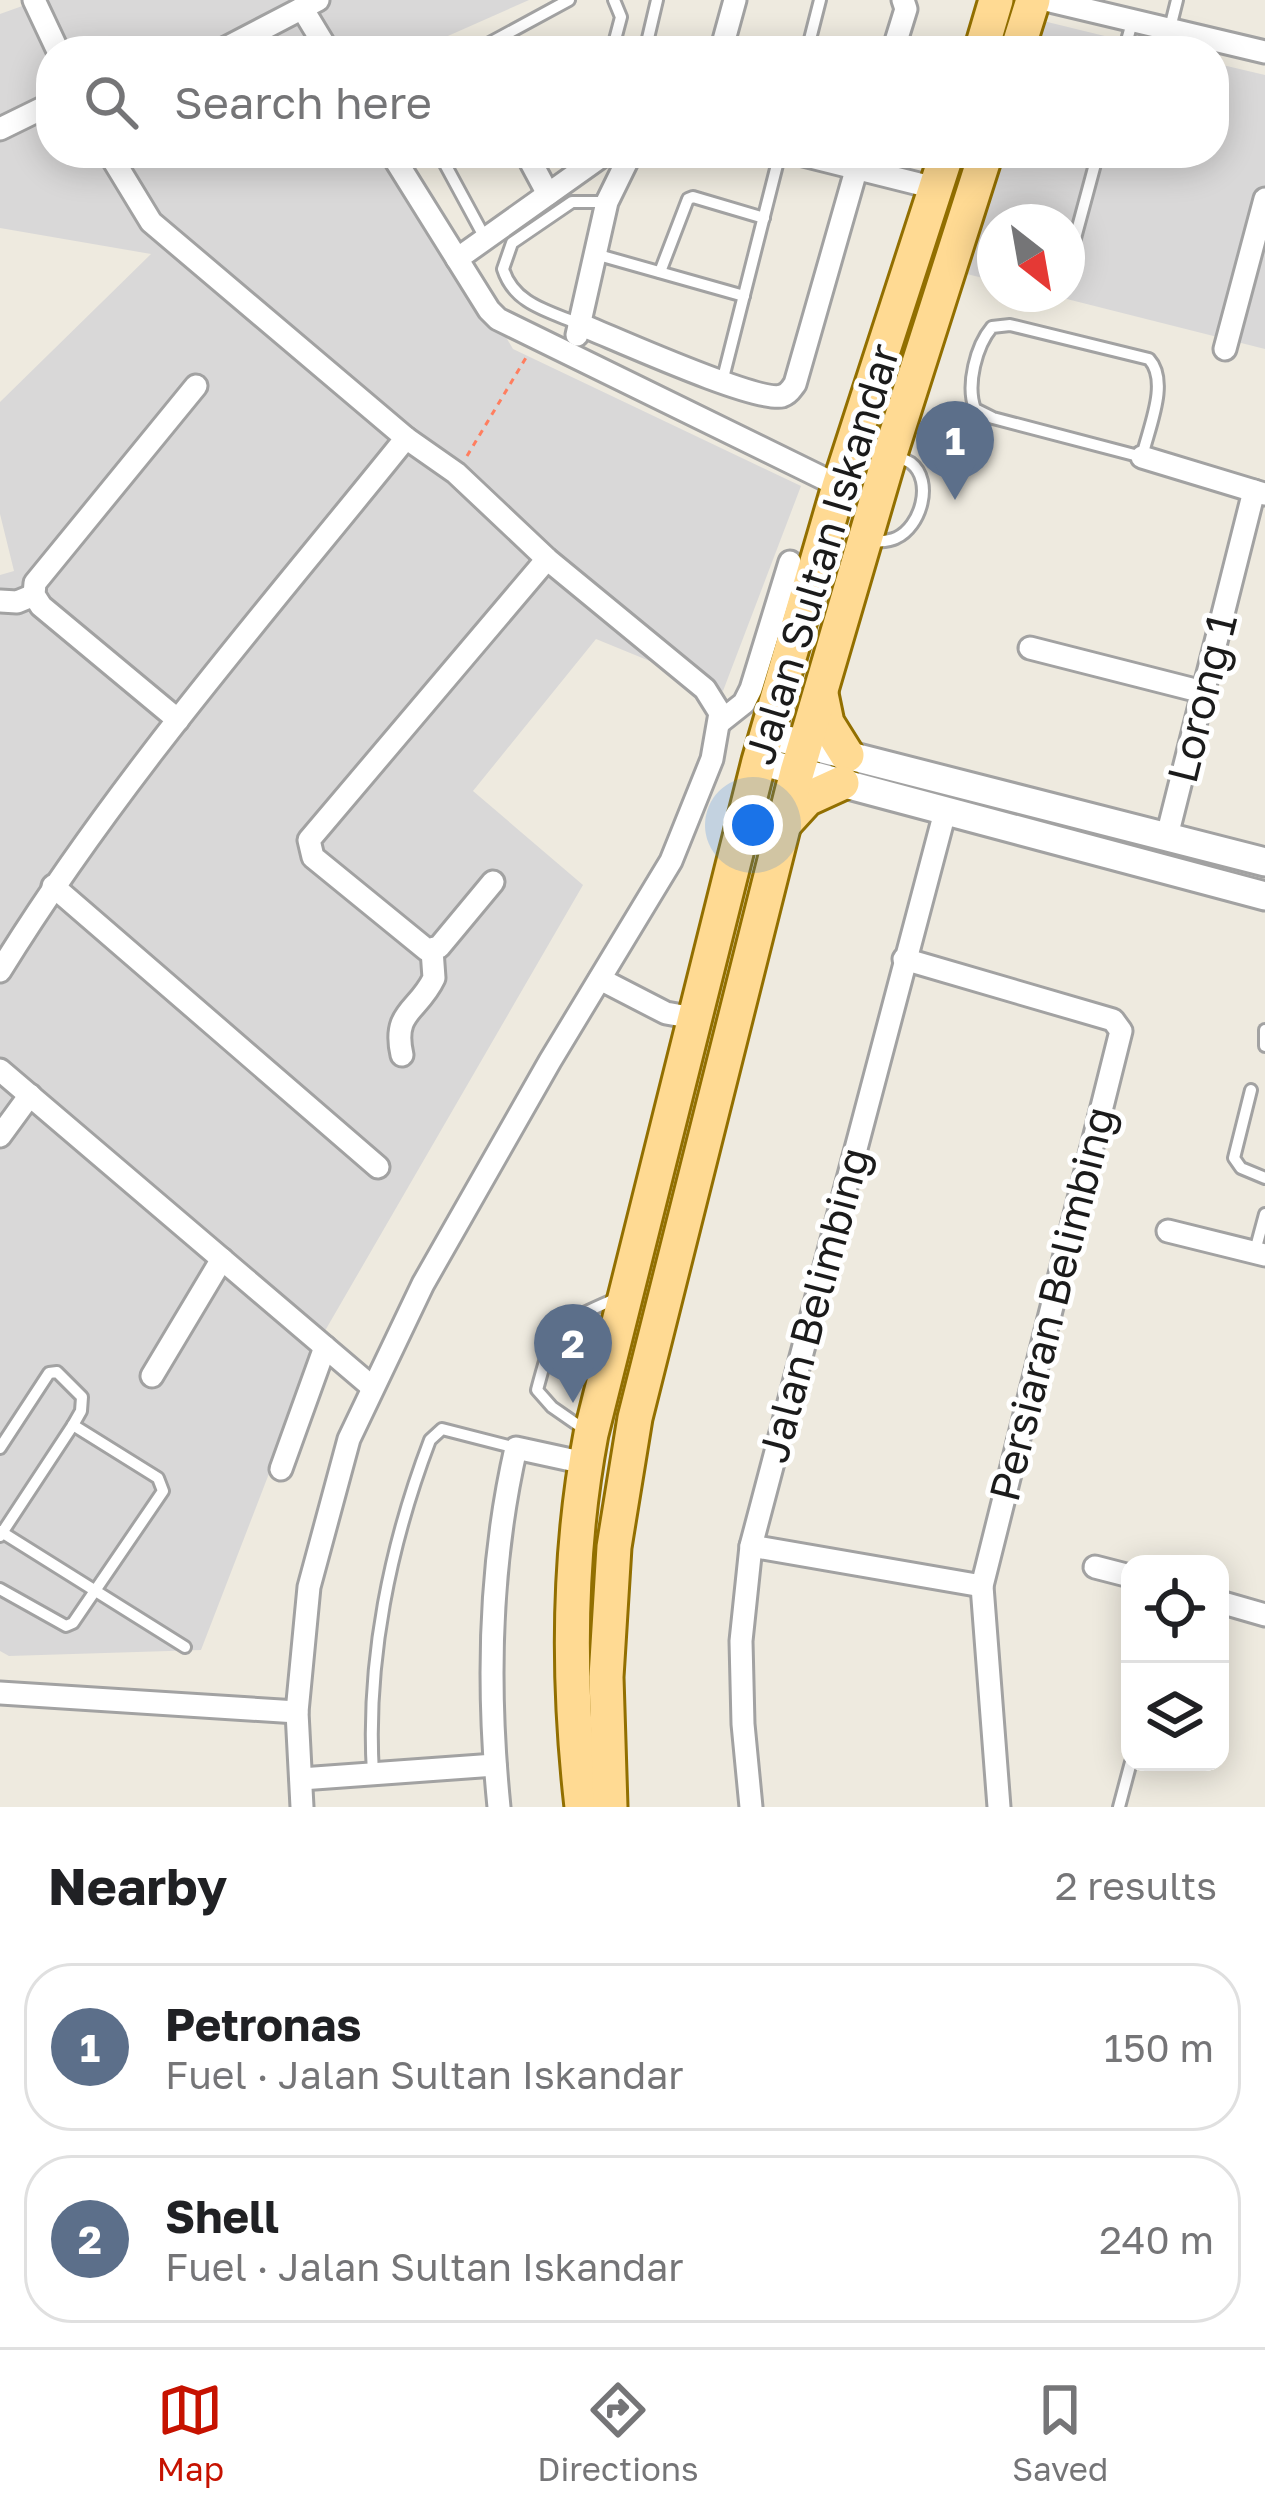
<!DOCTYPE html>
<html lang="en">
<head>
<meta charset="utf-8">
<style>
	body { margin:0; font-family:"Golos Text",sans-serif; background:#f6f6f6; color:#202124 }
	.controls { position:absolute; right:36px; bottom:36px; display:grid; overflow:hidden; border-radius:24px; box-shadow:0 6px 30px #0003 }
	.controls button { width:108px; height:108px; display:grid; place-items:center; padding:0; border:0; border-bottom:3px solid #e0e0e0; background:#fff; color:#202124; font:60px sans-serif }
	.compass { position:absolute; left:977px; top:204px; width:108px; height:108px; border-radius:50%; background:#fff; box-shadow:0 6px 30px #0003; rotate:149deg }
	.you { position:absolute; left:753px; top:825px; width:42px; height:42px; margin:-30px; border:9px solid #fff; border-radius:50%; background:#1a73e8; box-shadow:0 0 0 18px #1a73e833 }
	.badge { display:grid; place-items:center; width:78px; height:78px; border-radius:50%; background:#c61200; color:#fff; font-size:39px; font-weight:700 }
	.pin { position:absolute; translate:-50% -99px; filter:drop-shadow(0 3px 6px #0008) }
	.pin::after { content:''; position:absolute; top:63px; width:42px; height:36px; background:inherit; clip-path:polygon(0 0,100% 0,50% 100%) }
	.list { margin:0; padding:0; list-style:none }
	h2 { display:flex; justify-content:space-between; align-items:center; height:156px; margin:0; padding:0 48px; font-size:51px }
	h2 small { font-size:39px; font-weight:400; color:#757577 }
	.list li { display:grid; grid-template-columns:78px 1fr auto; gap:36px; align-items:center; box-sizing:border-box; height:168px; margin:0 24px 24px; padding:0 24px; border:3px solid #e0e0e0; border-radius:48px }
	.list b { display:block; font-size:45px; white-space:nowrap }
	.list p { margin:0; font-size:39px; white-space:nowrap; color:#757577 }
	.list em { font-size:39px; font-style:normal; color:#757577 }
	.icon { flex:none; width:66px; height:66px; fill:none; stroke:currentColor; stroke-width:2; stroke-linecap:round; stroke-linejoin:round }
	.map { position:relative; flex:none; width:1265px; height:1807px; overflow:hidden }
	.search { position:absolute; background:#fff; box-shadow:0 6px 30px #0003; left:36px; right:36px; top:36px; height:132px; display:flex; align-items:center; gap:30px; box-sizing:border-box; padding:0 42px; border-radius:48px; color:#757577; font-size:45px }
	.sheet { height:540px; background:#fff }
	nav { display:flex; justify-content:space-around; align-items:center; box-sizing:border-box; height:168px; border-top:3px solid #e0e0e0; background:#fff; font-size:33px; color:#757577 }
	nav a { display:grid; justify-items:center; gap:6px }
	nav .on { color:#c61200 }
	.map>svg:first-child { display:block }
</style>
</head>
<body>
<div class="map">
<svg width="1265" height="1807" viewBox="0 0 1265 1807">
	<rect width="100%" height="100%" fill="#eeeadf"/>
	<g fill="#d9d8d8">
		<polygon points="39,0 529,0 414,51 51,51 51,153 397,153 513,349 801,486 723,691 596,639 473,791 583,885 322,1336 201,1650 9,1656 0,1651 0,575 14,571 0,514 0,402 151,254 0,228 0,14"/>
		<polygon points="1031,18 1166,51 1021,51"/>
		<polygon points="1214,63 1265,75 1265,349 1047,294 1067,294 1067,222 995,222 995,281 955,271 991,153 1214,153"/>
	</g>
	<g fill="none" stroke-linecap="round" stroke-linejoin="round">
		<defs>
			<g id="service">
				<polyline points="1170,28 1177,0"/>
				<polyline points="475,51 569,0"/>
				<polyline points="612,51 621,17 614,0"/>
				<polyline points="645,51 657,0"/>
				<polyline points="807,51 820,0"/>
				<polyline points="1124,51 1133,19"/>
				<polyline points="439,153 485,238"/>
				<polyline points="1067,244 1074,242 1098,153"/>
				<polyline points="595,254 744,296"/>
				<polyline points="660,272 688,199 693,197 764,218"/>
				<path d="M579 324C548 311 514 304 503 269L512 243 572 202H607"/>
				<path d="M1010 325 1149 359C1170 382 1148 429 1142 457L993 418 975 409C966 385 976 346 992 327Z"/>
				<polyline points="722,382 780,153"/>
				<path d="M868 543C876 541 888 542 896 538 921 527 934 481 911 463 905 459 899 458 893 455"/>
				<polyline points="1265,1030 1265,1046"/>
				<polyline points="1251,1090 1234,1158 1241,1168 1265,1178"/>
				<polyline points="1255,1251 1265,1214"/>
				<path d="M588 1432 552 1407 537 1390C554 1326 555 1325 615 1299"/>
				<polyline points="0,1448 49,1373 57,1372 82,1397 81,1411 73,1425 0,1536"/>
				<polyline points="0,1531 185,1647"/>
				<polyline points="0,1589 66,1626 73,1623 163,1491 158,1478 73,1425"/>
				<path d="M373 1774C366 1661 390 1545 430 1440L442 1429 516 1448"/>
				<polyline points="1119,1807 1131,1762"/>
			</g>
			<g id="minor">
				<polyline points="34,0 58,51"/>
				<polyline points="1046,0 1265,52"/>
				<polyline points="302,8 328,51"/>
				<polyline points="220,51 318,0"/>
				<polyline points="721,51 735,0"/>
				<polyline points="893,51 906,9 903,0"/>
				<polyline points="0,129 51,104"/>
				<polyline points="109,153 151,222 406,438 456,473 547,559 705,689 720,713 712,759 671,861 550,1061 423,1284 349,1439 309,1587 297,1712 302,1807"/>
				<polyline points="391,153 489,310 498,319 839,486"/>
				<polyline points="526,153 548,194"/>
				<polyline points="795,153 935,188"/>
				<polyline points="457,259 606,153"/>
				<path d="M579 324C612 337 756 403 782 396 790 393 790 390 795 384L861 153"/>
				<polyline points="577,335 607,202 631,153"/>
				<polyline points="1225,349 1265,199"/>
				<polyline points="1142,457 1264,494"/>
				<polyline points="0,601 17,602 34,595"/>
				<polyline points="1030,648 1203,692"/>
				<polyline points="178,720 41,606 34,595 35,583 196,386"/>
				<polyline points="720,722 744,703 751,689 790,562"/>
				<polyline points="1167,836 1254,491"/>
				<polyline points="493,882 439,947 427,950 313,857 309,840 547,559"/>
				<polyline points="53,886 378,1167"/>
				<polyline points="904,959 1113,1020 1121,1031 982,1586 999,1807"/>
				<path d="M0 971C118 780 266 612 406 438"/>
				<polyline points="600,979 666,1013 694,1018"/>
				<path d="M402 1055C392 1011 418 1012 434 978L432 950"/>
				<polyline points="0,1070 372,1387"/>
				<polyline points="0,1136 30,1095"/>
				<polyline points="1168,1231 1265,1255"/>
				<polyline points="152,1376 222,1259"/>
				<polyline points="281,1469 325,1347"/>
				<polyline points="751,1546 982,1586"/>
				<polyline points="1095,1567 1130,1576"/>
				<polyline points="1220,1602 1265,1615"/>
				<polyline points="0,1693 297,1712"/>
				<polyline points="301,1779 495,1765"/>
				<path d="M499 1807C487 1688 489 1566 516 1448L585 1463"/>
				<polyline points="751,1807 743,1724 741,1641 751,1546 945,812"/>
			</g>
			<g id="tertiary">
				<polyline points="768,735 1265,862"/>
				<polyline points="759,761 1265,896"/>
			</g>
			<g id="primary">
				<polyline points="981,51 996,0"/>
				<polyline points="1017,51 1033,0"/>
				<polyline points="821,694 827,723 847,755"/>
				<polyline points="785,823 807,799 842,783"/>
				<path d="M582 1807C568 1684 568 1556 591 1434L759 761 839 486 947 153"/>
				<polyline points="610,1807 606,1677 614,1547 635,1418 797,772 890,454 986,153"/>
			</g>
		</defs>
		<use href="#service" stroke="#a2a2a2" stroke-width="16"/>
		<use href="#minor" stroke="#a2a2a2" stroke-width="27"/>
		<use href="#tertiary" stroke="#a2a2a2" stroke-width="33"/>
		<use href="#primary" stroke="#926f00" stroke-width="39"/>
		<polyline stroke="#ff7e5f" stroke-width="3" stroke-dasharray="6 6" stroke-linecap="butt" points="467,456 527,356"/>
		<use href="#service" stroke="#fff" stroke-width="10"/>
		<use href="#minor" stroke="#fff" stroke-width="21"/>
		<use href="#tertiary" stroke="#fff" stroke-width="27"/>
		<use href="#primary" stroke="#ffda93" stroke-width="33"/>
	</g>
	<g text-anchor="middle" stroke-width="10" stroke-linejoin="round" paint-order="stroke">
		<g font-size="42" fill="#1b1b1b" stroke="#fff">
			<text transform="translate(822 554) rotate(-73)" y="15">Jalan Sultan Iskandar</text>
			<text transform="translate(1202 698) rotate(-76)" y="15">Lorong 1</text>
			<text transform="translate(1052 1304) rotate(-76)" y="15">Persiaran Belimbing</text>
			<text transform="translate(814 1305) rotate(-75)" y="15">Jalan Belimbing</text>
		</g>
	</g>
</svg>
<div class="controls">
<button><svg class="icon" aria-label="locate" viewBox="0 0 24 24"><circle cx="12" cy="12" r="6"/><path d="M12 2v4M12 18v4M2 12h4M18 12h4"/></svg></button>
<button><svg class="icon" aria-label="layers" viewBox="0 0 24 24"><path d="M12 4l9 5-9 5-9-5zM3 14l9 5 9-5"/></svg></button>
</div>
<svg class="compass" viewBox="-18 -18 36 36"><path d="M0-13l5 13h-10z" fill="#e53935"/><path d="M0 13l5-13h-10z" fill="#757577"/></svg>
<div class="you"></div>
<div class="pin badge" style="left:955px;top:500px;background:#5c6f8a">1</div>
<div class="pin badge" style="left:573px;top:1403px;background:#5c6f8a">2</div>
<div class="search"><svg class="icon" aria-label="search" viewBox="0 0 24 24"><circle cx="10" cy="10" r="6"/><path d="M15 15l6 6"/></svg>Search here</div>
</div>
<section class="sheet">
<h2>Nearby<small>2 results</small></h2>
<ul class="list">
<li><span class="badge" style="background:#5c6f8a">1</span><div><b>Petronas</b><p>Fuel · Jalan Sultan Iskandar</p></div><em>150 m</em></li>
<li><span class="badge" style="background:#5c6f8a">2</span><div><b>Shell</b><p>Fuel · Jalan Sultan Iskandar</p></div><em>240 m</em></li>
</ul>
</section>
<nav>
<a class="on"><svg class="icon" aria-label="map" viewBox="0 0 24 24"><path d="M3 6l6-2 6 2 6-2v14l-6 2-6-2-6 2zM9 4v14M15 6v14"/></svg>Map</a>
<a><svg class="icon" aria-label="directions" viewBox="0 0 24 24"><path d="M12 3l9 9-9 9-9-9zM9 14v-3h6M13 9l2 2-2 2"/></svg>Directions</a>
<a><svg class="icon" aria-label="saved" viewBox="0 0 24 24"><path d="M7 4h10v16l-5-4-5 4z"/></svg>Saved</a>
</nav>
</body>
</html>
